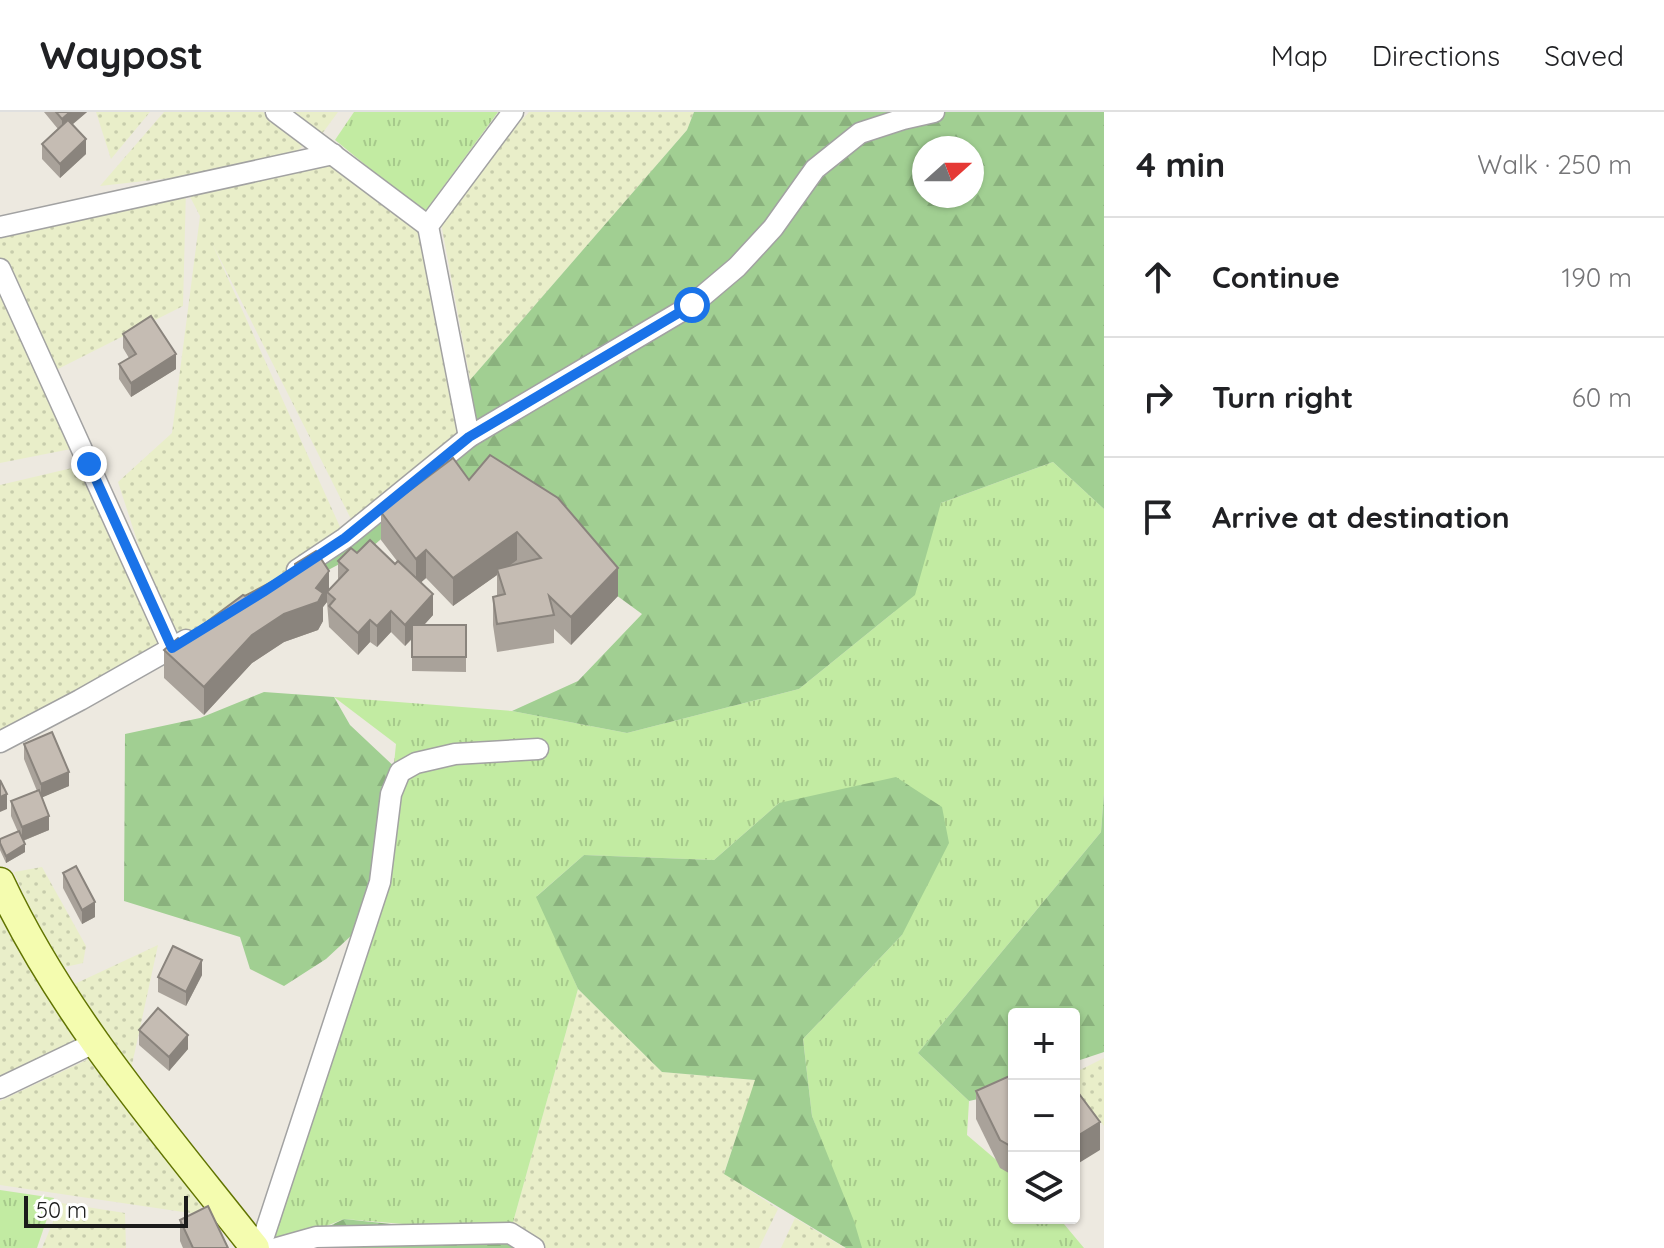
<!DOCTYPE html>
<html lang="en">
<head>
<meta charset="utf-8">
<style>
	body { margin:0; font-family:Quicksand,sans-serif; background:#f2f2f2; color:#202124 }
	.controls { position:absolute; right:24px; bottom:24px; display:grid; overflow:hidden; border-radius:8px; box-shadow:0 2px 6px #0004 }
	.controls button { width:72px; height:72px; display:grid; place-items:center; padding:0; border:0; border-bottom:2px solid #e0e0e0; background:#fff; color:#202124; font:40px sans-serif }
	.compass { position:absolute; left:912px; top:24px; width:72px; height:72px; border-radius:50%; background:#fff; box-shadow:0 2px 6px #0004; rotate:69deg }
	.scale { position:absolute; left:24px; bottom:20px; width:164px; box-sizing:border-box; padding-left:8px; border:4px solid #1b1b1b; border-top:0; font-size:22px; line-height:28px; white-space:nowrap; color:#1b1b1b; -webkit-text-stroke:6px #fff; paint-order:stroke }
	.stop { position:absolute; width:24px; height:24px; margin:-18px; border:6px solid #1a73e8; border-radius:50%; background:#fff }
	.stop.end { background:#1a73e8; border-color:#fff; box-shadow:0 2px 8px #0008 }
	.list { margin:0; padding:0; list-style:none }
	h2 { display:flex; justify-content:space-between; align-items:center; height:104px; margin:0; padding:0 32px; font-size:34px }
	h2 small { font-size:26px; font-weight:400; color:#757577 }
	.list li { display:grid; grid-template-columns:52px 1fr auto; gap:24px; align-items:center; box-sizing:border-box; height:120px; padding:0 32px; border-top:2px solid #e0e0e0 }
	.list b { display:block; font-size:30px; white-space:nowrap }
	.list em { font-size:26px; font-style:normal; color:#757577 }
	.icon { flex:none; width:44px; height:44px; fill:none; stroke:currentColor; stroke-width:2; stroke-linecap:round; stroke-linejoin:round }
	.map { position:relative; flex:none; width:1104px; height:1136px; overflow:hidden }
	header { display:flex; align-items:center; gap:48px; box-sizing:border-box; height:112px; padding:0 40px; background:#fff; border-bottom:2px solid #e0e0e0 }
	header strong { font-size:38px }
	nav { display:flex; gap:44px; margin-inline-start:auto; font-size:28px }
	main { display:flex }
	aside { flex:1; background:#fff }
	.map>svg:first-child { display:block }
</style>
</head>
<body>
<header>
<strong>Waypost</strong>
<nav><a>Map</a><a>Directions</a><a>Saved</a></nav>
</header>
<main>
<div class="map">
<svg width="1104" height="1136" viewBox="0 0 1104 1136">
	<defs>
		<pattern id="farmland-dots" width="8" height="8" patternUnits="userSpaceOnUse" patternTransform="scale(2)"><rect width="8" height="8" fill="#e9eec9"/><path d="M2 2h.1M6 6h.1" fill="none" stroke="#c7ccac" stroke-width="1.8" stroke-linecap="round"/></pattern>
		<pattern id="grass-tufts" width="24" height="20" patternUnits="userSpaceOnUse" patternTransform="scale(2)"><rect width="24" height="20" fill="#c2eba2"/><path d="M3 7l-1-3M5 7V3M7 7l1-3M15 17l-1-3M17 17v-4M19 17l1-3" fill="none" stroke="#a6c98b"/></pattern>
		<pattern id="forest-firs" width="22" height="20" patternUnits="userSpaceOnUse" patternTransform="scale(2)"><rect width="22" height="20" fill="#a1cf92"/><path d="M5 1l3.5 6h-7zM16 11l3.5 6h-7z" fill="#8ab17d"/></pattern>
	</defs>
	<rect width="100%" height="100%" fill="#ede9e0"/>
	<g fill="url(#farmland-dots)">
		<polygon points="96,0 150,0 111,47"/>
		<polygon points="164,0 263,0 303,34 282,52 333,42 428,114 460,333 356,417 212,131 345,426 172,536 118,370 172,321 200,104 186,77 183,194 48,262 81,335 0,351 0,115 269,55 100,74"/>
		<polygon points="280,0 338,0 316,30"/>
		<polygon points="529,0 694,0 687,18 470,268 439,100"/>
		<polygon points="89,352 168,528 0,626 0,373"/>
		<polygon points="42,755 86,834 83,851 56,857 14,760"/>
		<polygon points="0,763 64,877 158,833 130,962 94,931 0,976"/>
		<polygon points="578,877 662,960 756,968 724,1061 778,1097 759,1136 542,1136 510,1121"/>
		<polygon points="95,944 202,1093 197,1102 0,1073 0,989"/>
		<polygon points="1104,946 1104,1014 1074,977 1074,961"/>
		<polygon points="61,1091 125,1101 126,1136 42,1136"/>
		<polygon points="795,1106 845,1136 781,1136"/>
	</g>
	<g fill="url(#grass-tufts)">
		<polygon points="354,0 498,0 424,101 335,28"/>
		<polygon points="1053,350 1104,397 1104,681 1101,720 918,941 969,989 967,1023 1014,1063 1014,1106 1059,1106 1084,1136 861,1136 812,1004 803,927 902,823 779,691 714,748 584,743 537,784 578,877 510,1121 344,1107 271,1136 271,1101 367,809 391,682 396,632 334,585 512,599 627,621 799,577 894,500 941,391"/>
		<polygon points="0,1078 54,1086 37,1136 0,1136"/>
	</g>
	<g fill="url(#forest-firs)" fill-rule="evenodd">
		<path d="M694 0H1104V397L1053 350 941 391 915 483 799 577 627 621 512 599 578 569 642 502 471 377 451 366 372 435 311 467 320 442 463 330 470 268 687 18ZM924 36H972V84H924Z"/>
		<polygon points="264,580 334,585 350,613 400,660 367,809 326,847 284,874 250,857 240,825 124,789 125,622 200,606"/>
		<polygon points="896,665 942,695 949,731 902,823 803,927 812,1004 854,1109 862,1136 846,1136 724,1062 755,968 662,960 578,877 536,785 584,743 714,748 779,691"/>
		<polygon points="1104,681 1104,940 1074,950 1074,902 1014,902 1014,979 969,989 918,941 1101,720"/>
		<polygon points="344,1107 486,1122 534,1136 277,1136 294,1131"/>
	</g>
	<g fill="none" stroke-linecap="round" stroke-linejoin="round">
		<defs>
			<g id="street">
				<polyline points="276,0 428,114"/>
				<polyline points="0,115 333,42"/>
				<polyline points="0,157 172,536"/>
				<polyline points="469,325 428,114 513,0"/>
				<polyline points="297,458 345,426 469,325 692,193 737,155 773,116 815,57 860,21 903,7 934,0"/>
				<polyline points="0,630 80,588 186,528"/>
				<polyline points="0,976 94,931"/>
				<polyline points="260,1136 380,770 391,682 400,660 416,651 455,642 538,637"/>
				<polyline points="277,1136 316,1125 510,1121 534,1136"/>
			</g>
			<path id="secondary" d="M0 770C64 906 163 1019 255 1136"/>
		</defs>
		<use href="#street" stroke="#a2a2a2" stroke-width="23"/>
		<use href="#secondary" stroke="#617400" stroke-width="31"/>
		<use href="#street" stroke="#fff" stroke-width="20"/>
		<use href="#secondary" stroke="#f4fcaf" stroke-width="28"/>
	</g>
	<g fill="#a9a29a">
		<polygon points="44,0 87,0 72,13 86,42 60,66 42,47 42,32 58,17"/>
		<polygon points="123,222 176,257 131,285 119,267 119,252 129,246 123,236"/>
		<polygon points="469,368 618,484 571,533 554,517 554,531 497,540 493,513 493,485 497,484 497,463 453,494 426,466 421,470 433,503 424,513 466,513 466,560 412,559 412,527 405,534 391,520 377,535 370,530 358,543 329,515 327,490 323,495 323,509 318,518 284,530 252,551 204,603 164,566 164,538 181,529 245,484 295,457 295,452 329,478 338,468 338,449 357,441 395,452 397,449 381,428 381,400"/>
		<polygon points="24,632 69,674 42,685 49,718 23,729 25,740 6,751 0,738 0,727 18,720 11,704 11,689 37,679 24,647"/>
		<polygon points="63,761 95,805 82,812 63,776"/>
		<polygon points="202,863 186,894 158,880 158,865"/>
		<polygon points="139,918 188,937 169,959 139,933"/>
		<polygon points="1014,962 1014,1064 1000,1056 976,1007 976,979"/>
		<polygon points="180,1108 228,1136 183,1136 180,1129"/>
	</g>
	<g fill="#8a847d">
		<polygon points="70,0 87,0 62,21 62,7"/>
		<polygon points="86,27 86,42 60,66 60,52"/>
		<polygon points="176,242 176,257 131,285 131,271"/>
		<polygon points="517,420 517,448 498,462 497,457 497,463 453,494 453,466"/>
		<polygon points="426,438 426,466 416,475 416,447"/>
		<polygon points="618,456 618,484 571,533 571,505"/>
		<polygon points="329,459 329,482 327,480 327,490 323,495 323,509 318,518 284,530 252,551 204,603 204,575 252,523 316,476"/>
		<polygon points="433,482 433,503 405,534 405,513"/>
		<polygon points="391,499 391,520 377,535 377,514"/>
		<polygon points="370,508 370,530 358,543 358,521"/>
		<polygon points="69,660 69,674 41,686 41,672"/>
		<polygon points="7,682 7,697 0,700 0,685"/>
		<polygon points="49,704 49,718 22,729 22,715"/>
		<polygon points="25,732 25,740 6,751 6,744"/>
		<polygon points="95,790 95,805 82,812 82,798"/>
		<polygon points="202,848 202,863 186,894 186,880"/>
		<polygon points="188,923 188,937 169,959 169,945"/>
		<polygon points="1100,1010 1100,1038 1074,1054 1074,1026"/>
	</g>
	<g fill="#c5bcb3" stroke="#8a847d" stroke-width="2">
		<polygon points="56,0 70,0 62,7"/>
		<polygon points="68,8 86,27 60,52 42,32"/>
		<polygon points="151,204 176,242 131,271 119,252 136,242 123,222"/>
		<polygon points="490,343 558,386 618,456 571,505 549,484 554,503 497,512 493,485 505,482 497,457 541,446 517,420 453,466 426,438 416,447 381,400 453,346 469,368"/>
		<polygon points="370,428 395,452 398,449 433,482 405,513 391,499 377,514 370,508 358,521 329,494 335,487 327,480 348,458 338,449 351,436 357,441"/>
		<polygon points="316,439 329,459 316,476 323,481 318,490 284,502 252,523 204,575 164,538 178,526 181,529 243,483 245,484 296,457 295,452"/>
		<rect x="412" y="513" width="54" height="32"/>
		<polygon points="52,620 69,660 41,672 24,632"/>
		<polygon points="0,668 7,682 0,685"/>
		<polygon points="39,678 49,704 22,715 11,689"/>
		<polygon points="19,719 25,732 6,744 0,731 0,727"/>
		<polygon points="76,754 95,790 82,798 63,761"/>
		<polygon points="173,834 202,848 186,880 158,865"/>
		<polygon points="158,896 188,923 169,945 139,918"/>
		<polygon points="1014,962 1014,1036 1000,1028 976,979"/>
		<polygon points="1074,975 1100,1010 1074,1026"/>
		<polygon points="208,1094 228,1136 193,1136 180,1108"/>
	</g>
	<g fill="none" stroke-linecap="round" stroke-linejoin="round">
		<polyline stroke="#1a73e8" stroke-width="10" points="89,352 172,536 263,480 345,426 469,325 692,193"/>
	</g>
</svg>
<div class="controls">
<button>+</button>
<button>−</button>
<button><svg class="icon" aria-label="layers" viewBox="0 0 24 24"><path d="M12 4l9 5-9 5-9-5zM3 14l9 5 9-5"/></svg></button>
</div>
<svg class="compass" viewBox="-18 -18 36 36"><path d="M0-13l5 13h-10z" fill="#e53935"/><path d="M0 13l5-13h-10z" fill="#757577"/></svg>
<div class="scale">50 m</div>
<div class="stop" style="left:692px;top:193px"></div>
<div class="stop end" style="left:89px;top:352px"></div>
</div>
<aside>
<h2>4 min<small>Walk · 250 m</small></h2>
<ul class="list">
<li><svg class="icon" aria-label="ahead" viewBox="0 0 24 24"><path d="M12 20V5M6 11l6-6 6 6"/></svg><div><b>Continue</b></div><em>190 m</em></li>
<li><svg class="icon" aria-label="right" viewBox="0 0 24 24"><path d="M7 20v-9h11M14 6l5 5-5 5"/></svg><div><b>Turn right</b></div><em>60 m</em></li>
<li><svg class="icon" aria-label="arrive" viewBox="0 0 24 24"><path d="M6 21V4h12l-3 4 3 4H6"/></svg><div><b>Arrive at destination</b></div></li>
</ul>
</aside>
</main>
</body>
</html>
